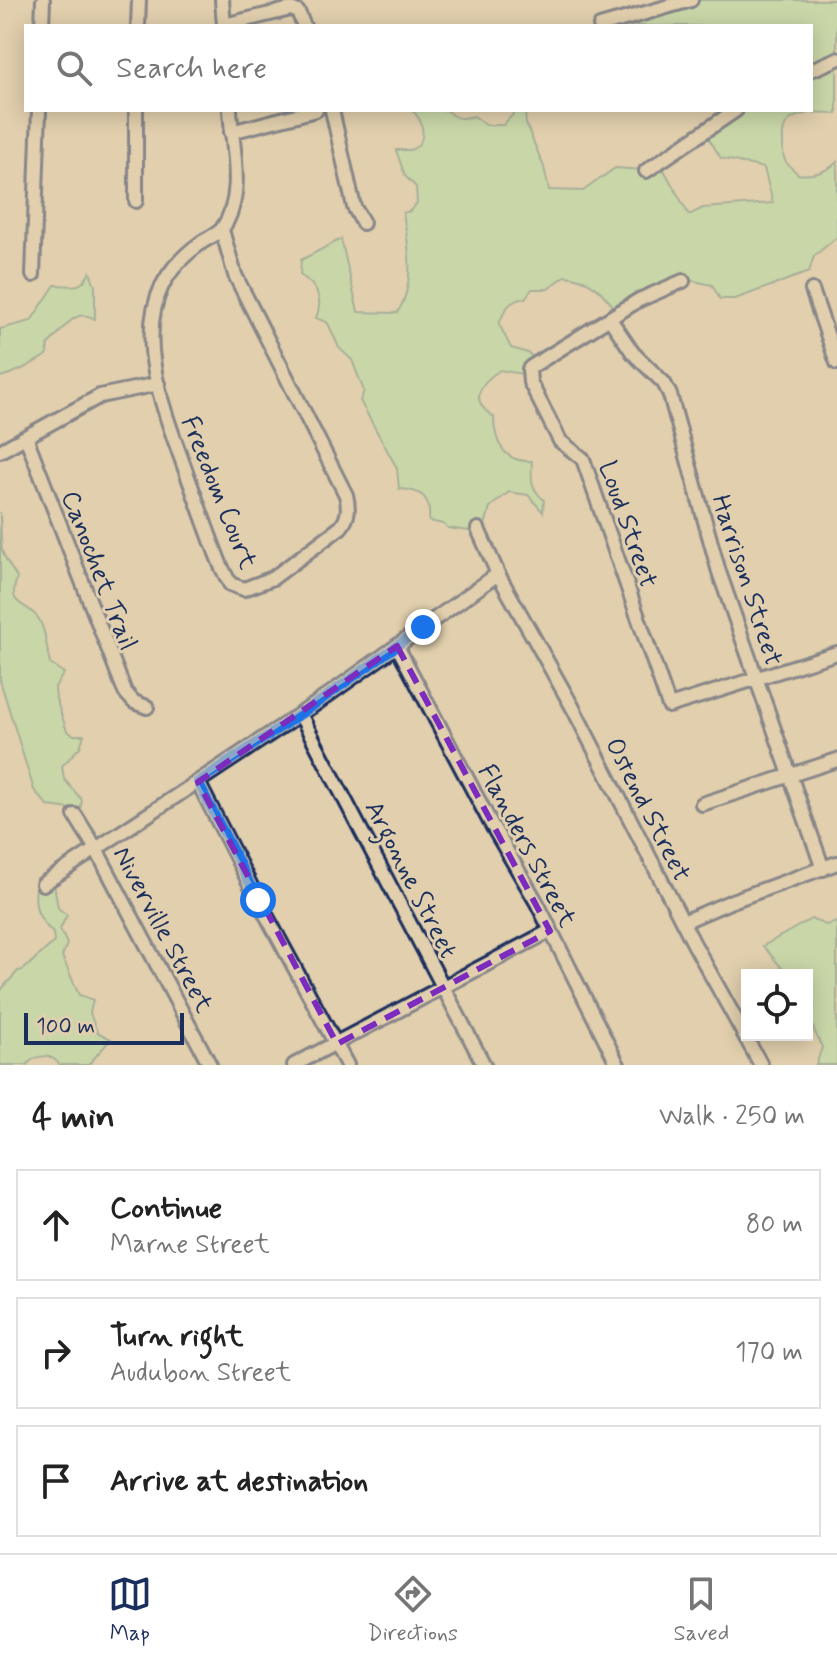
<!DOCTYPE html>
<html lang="en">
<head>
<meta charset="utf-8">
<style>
	body { margin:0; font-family:Mynerve,sans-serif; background:#f2f2f2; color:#222 }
	.controls { position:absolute; right:24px; bottom:24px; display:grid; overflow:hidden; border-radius:0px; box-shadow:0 4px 20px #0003 }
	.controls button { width:72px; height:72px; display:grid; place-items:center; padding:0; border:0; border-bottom:2px solid #e0e0e0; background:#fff; color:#222; font:40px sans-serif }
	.scale { position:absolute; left:24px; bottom:20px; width:160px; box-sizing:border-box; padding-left:8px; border:4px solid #1b2f5e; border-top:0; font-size:22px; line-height:28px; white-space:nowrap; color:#1b2f5e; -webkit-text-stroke:6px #e1cfad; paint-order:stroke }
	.stop { position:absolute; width:24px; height:24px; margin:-18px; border:6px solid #1a73e8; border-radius:50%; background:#fff }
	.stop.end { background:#1a73e8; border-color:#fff; box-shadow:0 2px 8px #0008 }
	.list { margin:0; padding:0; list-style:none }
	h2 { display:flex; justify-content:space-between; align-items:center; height:104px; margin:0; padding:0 32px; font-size:34px }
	h2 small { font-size:26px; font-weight:400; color:#767676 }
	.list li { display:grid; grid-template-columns:52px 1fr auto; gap:24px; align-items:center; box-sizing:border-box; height:112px; margin:0 16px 16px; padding:0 16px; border:2px solid #e0e0e0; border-radius:0px }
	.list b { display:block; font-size:30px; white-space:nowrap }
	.list p { margin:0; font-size:26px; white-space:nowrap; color:#767676 }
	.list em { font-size:26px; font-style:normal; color:#767676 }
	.icon { flex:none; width:44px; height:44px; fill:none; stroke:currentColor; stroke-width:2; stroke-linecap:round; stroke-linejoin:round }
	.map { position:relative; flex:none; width:837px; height:1065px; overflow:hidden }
	.search { position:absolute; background:#fff; box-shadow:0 4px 20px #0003; left:24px; right:24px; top:24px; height:88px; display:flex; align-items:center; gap:20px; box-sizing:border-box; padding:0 28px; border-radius:0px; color:#767676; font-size:30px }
	.sheet { height:488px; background:#fff }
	nav { display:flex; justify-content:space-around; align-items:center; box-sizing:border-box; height:112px; border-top:2px solid #e0e0e0; background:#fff; font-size:22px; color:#767676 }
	nav a { display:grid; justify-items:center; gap:4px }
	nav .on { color:#1b2f5e }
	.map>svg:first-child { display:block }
</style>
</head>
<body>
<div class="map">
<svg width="837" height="1065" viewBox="0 0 837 1065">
	<rect width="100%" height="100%" fill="#e1cfad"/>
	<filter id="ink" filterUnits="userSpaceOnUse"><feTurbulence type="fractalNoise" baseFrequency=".0125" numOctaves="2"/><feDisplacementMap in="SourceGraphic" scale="16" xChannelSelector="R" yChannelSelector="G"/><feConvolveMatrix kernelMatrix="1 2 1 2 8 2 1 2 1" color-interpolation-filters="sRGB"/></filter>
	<g filter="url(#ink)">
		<g fill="#aae0a2" stroke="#628880" stroke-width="2">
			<path d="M690 0H837V114C816 111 780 110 783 140 783 146 782 155 785 160 787 165 794 170 798 174 812 176 827 172 837 162V237L814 256 809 272 735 299H720L712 285 685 279 618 313C603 292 591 278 565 276L548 289H532L525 298C508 301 505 309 499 324L511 348 528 353 538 361 528 375 500 370C478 384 469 401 494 417 494 442 504 463 532 461 531 478 530 488 544 500L543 512 528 495 509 492 490 507 483 533 448 528 443 524 429 521C431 497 422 490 399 489L397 468 360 401 364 391 352 360 339 348 328 323 316 318C324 299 316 285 300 275L301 260 341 239 358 312 397 313C416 285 409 246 403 213L410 211 417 203 416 187 405 176 396 150C398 150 408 150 410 150 429 144 424 118 411 110H447C455 120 462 119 474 116L486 125H503L517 110H525L526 124 544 167 549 190 583 191 615 168 645 170 659 161 689 215 703 208 773 203 764 168 721 158 704 131 728 114 725 110H811V26H598Z"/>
			<path d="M90 272 95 286V319C72 306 63 333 48 344L47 355C31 364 18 373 0 377V329L31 321 55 285C74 285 80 291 90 272Z"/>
			<path d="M0 512C1 520 0 547 3 553 6 562 13 570 17 578 7 608 24 600 38 618 46 629 47 651 50 664L64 673 55 687 56 699 67 731 74 735H84L80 747 62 766 64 779 82 800 79 817 71 809 48 806 34 790 0 680Z"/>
			<path d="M53 878 58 908 67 915 60 929 67 944 62 956 79 995 93 1000 90 1013 97 1032 111 1039 88 1065H60C51 1053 35 1054 27 1065H0V991L18 971 23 970 54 942 53 933C39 919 33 909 36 889Z"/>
			<polygon points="811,919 826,925 837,922 837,1065 816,1065 822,1047 810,1021 814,1005 807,988 807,975 788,975 763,946"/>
		</g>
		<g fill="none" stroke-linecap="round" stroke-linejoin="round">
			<defs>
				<g id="street">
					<polyline points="222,0 224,26"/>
					<polyline points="224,25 291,9 298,12 304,26"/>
					<polyline points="42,26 43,0"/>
					<polyline points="138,26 139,0"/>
					<polyline points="600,26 691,0"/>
					<polyline points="811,70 837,59"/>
					<polyline points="136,110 136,201"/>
					<polyline points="332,110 354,207 363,223"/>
					<polyline points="231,132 316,110"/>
					<polyline points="646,171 736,110"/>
					<path d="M222 230 235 275 346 495C349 507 349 517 341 527L273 578 244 589 230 584 221 566C208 534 197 501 185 469 166 416 135 342 162 286 171 268 185 254 202 242 208 238 218 234 222 229 246 196 232 147 230 110"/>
					<polyline points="33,275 39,110"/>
					<polyline points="683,281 639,300 531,367 529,369 530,382 560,441 583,459 669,706 837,653"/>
					<polyline points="812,290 837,363"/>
					<polyline points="610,319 633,353 664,383 670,395 719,572 823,869"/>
					<polyline points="26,437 125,692 134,702 147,707"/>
					<polyline points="0,451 100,396 158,384"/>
					<polyline points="478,529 498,574 573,708 694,944 761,1065"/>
					<polyline points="397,646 490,822 537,903 618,1065"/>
					<polyline points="300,714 484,1065"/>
					<polyline points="198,782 258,900 347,1065"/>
					<polyline points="702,804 837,760"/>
					<polyline points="75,815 96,849 210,1065"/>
					<polyline points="43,884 317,703 498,574"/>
					<polyline points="683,922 732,901 837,863"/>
					<polyline points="294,1065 550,931"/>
				</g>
			</defs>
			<use href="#street" stroke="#1b2f5e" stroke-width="18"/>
			<use href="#street" stroke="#e1cfad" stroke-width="12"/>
		</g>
	</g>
	<g fill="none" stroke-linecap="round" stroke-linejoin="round" filter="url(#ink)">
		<polyline stroke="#1a73e8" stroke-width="10" points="258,900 198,782 317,703 423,627"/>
	</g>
	<path d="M0 0H837V1065H0ZM397 646 550 931 337 1044 198 782Z" fill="#e1cfad" fill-opacity=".55" fill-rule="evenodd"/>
	<path fill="none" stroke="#7b2cbf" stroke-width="6" stroke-dasharray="16 10" stroke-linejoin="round" d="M397 646 550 931 337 1044 198 782Z"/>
	<g text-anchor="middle" stroke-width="6" stroke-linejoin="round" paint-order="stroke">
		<g font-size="26" fill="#1b2f5e" stroke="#e1cfad">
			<text transform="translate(220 492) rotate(68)" y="9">Freedom Court</text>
			<text transform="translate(629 524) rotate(71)" y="9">Loud Street</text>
			<text transform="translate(100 570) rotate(69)" y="9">Canochet Trail</text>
			<text transform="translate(748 580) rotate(72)" y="9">Harrison Street</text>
			<text transform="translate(649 809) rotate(63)" y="9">Ostend Street</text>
			<text transform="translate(528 845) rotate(62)" y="9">Flanders Street</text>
			<text transform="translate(412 879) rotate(63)" y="9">Argonne Street</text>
			<text transform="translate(164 929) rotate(62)" y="9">Niverville Street</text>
		</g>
	</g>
</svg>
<div class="controls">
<button><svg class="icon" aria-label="locate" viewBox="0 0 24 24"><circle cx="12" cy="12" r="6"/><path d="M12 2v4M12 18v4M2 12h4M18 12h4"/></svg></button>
</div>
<div class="scale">100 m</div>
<div class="stop" style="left:258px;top:900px"></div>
<div class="stop end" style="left:423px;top:627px"></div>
<div class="search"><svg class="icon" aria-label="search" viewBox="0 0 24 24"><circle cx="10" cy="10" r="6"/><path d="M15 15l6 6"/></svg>Search here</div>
</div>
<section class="sheet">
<h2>4 min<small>Walk · 250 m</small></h2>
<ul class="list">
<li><svg class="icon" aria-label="ahead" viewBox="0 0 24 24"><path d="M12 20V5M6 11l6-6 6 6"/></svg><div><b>Continue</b><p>Marne Street</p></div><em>80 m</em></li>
<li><svg class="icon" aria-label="right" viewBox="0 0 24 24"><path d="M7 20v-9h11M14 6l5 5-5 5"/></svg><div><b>Turn right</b><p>Audubon Street</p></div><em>170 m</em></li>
<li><svg class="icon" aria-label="arrive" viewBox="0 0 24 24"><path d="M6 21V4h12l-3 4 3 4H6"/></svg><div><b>Arrive at destination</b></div></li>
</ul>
</section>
<nav>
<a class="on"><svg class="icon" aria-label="map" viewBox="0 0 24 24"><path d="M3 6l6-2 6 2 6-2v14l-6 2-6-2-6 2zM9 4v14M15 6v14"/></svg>Map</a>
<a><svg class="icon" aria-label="directions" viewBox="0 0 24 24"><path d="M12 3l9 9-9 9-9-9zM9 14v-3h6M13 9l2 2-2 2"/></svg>Directions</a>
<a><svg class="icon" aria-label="saved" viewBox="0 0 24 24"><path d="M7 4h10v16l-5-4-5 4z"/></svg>Saved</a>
</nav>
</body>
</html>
